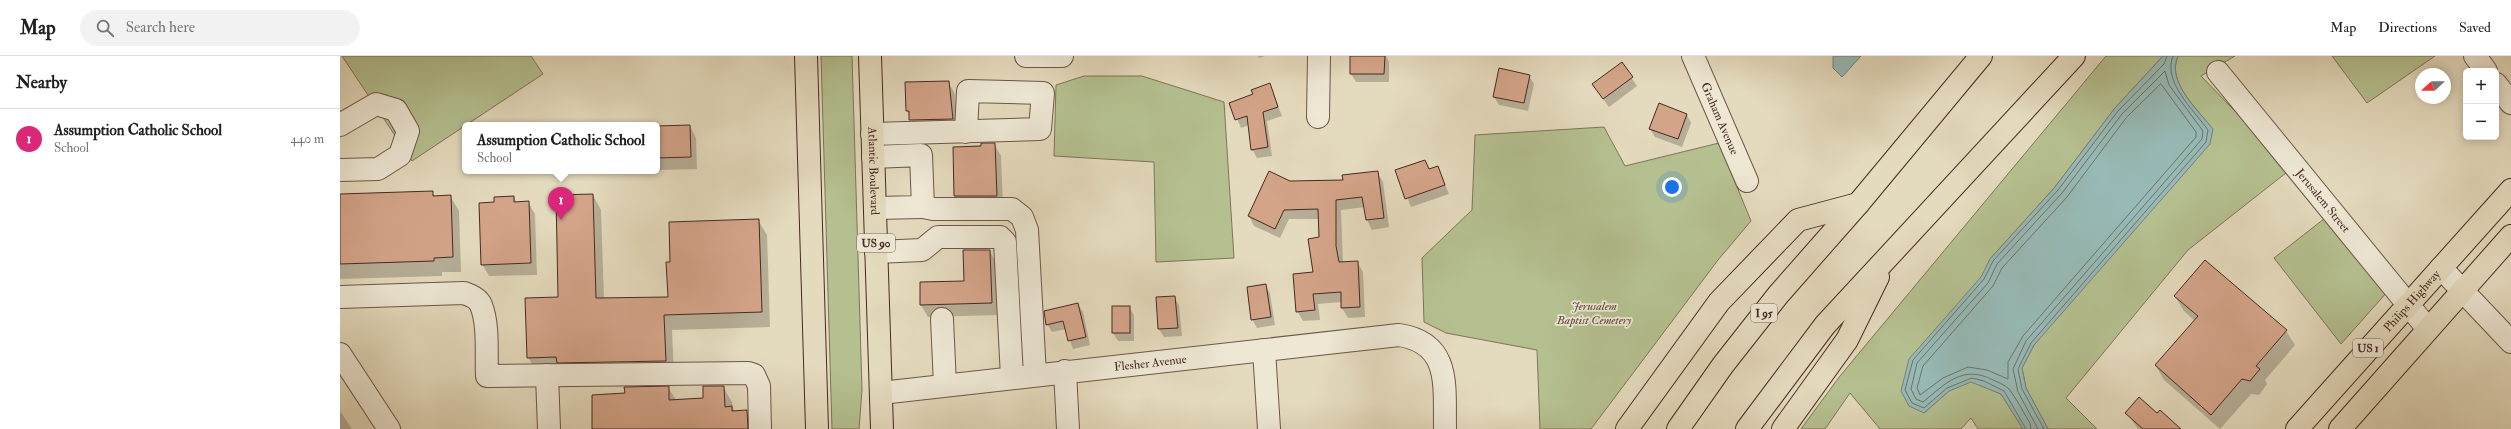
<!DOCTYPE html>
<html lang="en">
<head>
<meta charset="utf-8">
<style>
	body { margin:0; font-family:"IM FELL Double Pica",serif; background:#f2f2f2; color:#202124 }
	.controls { position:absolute; right:12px; top:12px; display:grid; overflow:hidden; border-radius:6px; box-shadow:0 2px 10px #0003 }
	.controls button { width:36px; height:36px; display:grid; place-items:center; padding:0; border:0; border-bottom:1px solid #e0e0e0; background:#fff; color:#202124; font:20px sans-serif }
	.compass { position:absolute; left:2075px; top:12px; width:36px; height:36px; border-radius:50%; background:#fff; box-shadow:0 2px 10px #0003; rotate:248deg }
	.you { position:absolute; left:1332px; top:131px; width:14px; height:14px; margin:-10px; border:3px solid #fff; border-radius:50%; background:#1a73e8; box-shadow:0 0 0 6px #1a73e833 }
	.badge { display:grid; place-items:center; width:26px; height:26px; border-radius:50%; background:#db2777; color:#fff; font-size:13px; font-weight:700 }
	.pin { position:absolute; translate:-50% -33px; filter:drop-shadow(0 1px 2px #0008) }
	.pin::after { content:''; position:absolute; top:21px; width:14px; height:12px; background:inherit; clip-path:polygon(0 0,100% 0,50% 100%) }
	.popup { position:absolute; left:122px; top:66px; width:198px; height:52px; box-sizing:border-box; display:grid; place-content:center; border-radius:6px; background:#fff; filter:drop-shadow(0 1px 3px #0005); font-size:13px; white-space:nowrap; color:#757577 }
	.popup b { font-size:15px; color:#202124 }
	.popup::after { content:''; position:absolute; left:50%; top:100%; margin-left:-8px; border:8px solid transparent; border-top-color:#fff }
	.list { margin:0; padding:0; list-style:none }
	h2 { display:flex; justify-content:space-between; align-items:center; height:52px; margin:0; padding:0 16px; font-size:17px }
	h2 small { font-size:13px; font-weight:400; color:#757577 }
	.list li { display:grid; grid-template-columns:26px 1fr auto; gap:12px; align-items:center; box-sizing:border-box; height:60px; padding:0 16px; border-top:1px solid #e0e0e0 }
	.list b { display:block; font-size:15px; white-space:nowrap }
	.list p { margin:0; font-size:13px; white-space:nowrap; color:#757577 }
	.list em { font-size:13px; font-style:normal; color:#757577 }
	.icon { flex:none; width:22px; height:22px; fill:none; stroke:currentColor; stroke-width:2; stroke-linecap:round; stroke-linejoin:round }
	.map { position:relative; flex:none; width:2171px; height:373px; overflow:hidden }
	header { display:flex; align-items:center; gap:24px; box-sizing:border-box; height:56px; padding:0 20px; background:#fff; border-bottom:1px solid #e0e0e0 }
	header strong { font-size:19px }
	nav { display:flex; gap:22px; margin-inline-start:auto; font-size:14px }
	.search { width:280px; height:36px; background:#f2f2f2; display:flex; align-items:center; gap:10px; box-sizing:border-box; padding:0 14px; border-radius:22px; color:#757577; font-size:15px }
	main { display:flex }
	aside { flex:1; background:#fff }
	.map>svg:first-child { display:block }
</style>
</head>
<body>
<header>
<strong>Map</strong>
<div class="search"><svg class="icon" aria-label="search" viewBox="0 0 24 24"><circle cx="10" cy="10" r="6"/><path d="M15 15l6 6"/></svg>Search here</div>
<nav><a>Map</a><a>Directions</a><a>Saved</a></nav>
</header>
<main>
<aside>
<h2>Nearby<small></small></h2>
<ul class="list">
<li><span class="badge">1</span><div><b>Assumption Catholic School</b><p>School</p></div><em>440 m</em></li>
</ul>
</aside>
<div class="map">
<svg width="2171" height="373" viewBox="0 0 2171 373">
	<rect width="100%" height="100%" fill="#e4dabd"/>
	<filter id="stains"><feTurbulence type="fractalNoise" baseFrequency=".005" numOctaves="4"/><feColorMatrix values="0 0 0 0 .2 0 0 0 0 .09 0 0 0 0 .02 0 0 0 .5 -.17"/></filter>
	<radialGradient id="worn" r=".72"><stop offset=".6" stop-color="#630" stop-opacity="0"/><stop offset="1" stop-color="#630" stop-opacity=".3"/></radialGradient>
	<g fill="#b5c090" stroke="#7e7558">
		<polygon points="2,0 191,0 203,18 72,105"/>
		<polygon points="481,0 512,0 522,334 519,373 492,373"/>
		<polygon points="1766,0 1823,0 1775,52 1715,131 1650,203 1584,357 1609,335 1631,325 1661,338 1683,373 1638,373 1631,362 1621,373 1540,373 1510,337 1485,373 1461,373 1500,320"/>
		<path d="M1838 0H1895L1861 20 1951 113 1848 194 1726 342 1757 373H1708L1686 332 1682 312 1694 289 1872 73C1858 53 1826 26 1838 0Z"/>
		<polygon points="1992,0 2095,0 2027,47"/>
		<polygon points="744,20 802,20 884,46 894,202 816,206 814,106 714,100 716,29"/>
		<polygon points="1264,71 1285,110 1379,87 1411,165 1378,204 1251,373 1200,373 1197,294 1106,277 1084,266 1082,202 1132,154 1135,79"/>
		<polygon points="1989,159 2048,235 2001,288 1934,202"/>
	</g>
	<g fill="#97bab6" stroke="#77807a">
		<polygon points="1493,0 1521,0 1502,21 1493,12"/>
		<path d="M1823 0H1838C1826 26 1858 54 1873 73L1870 88 1694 289 1682 312 1686 332 1708 373H1683L1661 338 1631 326 1609 335 1584 357 1569 350 1561 335 1569 303 1641 221 1650 203 1715 131 1775 52Z"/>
	</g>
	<g fill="#0003">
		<polygon points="918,0 925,0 919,2"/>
		<polygon points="1011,0 1046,0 1049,6 1049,26 1016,26 1011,18"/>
		<polygon points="1282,8 1297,30 1269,51 1258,36"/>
		<polygon points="1189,20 1194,28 1188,55 1159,49 1154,41"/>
		<polygon points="608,26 615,38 616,60 619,64 577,76 567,55"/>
		<polygon points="930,29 942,60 927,65 932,100 917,102 912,93 909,69 901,72 890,47 914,38"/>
		<polygon points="1347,59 1351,67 1342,91 1315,81 1310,73"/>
		<polygon points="350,70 356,82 357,113 317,114 317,71"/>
		<polygon points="654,88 661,100 663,152 622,152 615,140 614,92"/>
		<polygon points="1085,105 1090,114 1098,111 1109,138 1071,151 1057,114"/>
		<polygon points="1037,116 1043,126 1049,171 1032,174 1027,164 1025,151 1001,154 1003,207 1017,206 1023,216 1025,261 1008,262 1002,252 1002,246 978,248 980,264 963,265 957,255 974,217 980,182 979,163 949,163 940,182 914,170 909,160 950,126 1004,125"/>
		<polygon points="92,136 95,141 110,140 119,155 121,216 102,216 102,220 0,223 0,139"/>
		<polygon points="253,139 261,154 264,243 329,242 331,207 418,164 427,179 430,271 332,274 334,320 196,316 188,301 219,242"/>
		<polygon points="174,141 177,147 188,146 195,158 197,219 149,220 142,208 155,147"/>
		<polygon points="649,194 656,206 658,259 588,261 581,249 625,226"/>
		<polygon points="926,229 930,238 935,269 917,272 912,263"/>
		<polygon points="1835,240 1946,275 1955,289 1925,324 1927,328 1919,339 1911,338 1880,373 1824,324 1816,310 1855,265 1844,255"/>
		<polygon points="834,241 839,249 842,280 824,281 819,273"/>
		<polygon points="738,248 743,256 750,289 733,293 726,273 712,276 707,268"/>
		<polygon points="773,251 789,251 794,259 794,285 778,285 773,277"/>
		<polygon points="328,331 336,344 365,343 383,331 392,346 394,356 406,355 415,373 253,373 286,338"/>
		<polygon points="0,355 12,373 0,373"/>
		<polygon points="1787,357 1817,358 1840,373 1798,373"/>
	</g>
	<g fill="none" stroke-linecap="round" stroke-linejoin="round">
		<g stroke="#6f726b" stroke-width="1">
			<polygon points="1821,28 1856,76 1856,81 1683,280 1668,306 1668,323 1647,314 1628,311 1603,322 1580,339 1577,332 1583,310 1653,230 1662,212 1727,141 1786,62"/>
			<polyline points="1686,373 1664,335 1644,325 1632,322 1607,332 1584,352 1572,347 1565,334 1573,304 1644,223 1653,205 1718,134 1778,55 1824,8 1827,0"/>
			<path d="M1691 373 1690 367C1683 356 1677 343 1669 333 1665 329 1658 326 1653 324 1623 308 1605 328 1583 346L1576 343 1571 333 1577 307 1648 227 1657 208 1722 137 1782 58 1825 15 1829 29 1863 75 1862 83 1686 285 1673 313 1678 336 1698 373"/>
			<path d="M1704 373 1682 333 1678 313 1691 287 1866 86 1868 74C1854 54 1822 26 1833 0"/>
		</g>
	</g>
	<g fill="#d4a489" stroke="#472a20">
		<polygon points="1010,0 1045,0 1044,18 1010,18"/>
		<polygon points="1282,6 1293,21 1263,43 1252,28"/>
		<polygon points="1159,12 1190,19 1184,47 1153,41"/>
		<polygon points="609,25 613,63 569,64 569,55 566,55 565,26"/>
		<polygon points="930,27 938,51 923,56 928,91 911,94 907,60 895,64 889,47 913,38 911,34"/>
		<polygon points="1319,47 1347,58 1338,83 1309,73"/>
		<polygon points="350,69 351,101 317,102 317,70"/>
		<polygon points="641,87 655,87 657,140 614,140 613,91 641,90"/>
		<polygon points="1085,104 1089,113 1098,110 1105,129 1065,143 1055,114"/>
		<polygon points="929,115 950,125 1003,124 1002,119 1038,115 1044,162 1026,164 1022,141 996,144 996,190 999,206 1018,205 1020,251 1001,252 1001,236 973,238 975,254 956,256 953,218 973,216 968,183 979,181 978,153 944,154 935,173 908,160"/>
		<polygon points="93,135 93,140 111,139 113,201 94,202 94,205 0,208 0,138"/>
		<polygon points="253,138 256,242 328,241 326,206 330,206 329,166 419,163 422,256 324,259 326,305 217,307 216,301 187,302 185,242 218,241 216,139"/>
		<polygon points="174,140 174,146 189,145 191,207 141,209 139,147 154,146 154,141"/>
		<polygon points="623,194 650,194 652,247 580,249 580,226 624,225"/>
		<polygon points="1865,204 1947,274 1916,310 1920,313 1910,325 1902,323 1871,359 1815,309 1858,260 1834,240"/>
		<polygon points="926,228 931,261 911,264 907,231"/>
		<polygon points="835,240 838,272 818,273 816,241"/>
		<polygon points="738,247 746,281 728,285 723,265 706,269 704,255"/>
		<rect x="772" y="250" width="18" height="27"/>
		<polygon points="329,330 329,344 363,342 363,330 384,330 385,351 392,350 392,355 407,354 408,373 252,373 252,339 285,337 284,331"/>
		<polygon points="1799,341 1817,357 1820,354 1841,373 1803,373 1785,357"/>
	</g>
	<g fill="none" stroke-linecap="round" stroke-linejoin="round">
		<defs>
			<g id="minor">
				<polyline points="686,0 722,0"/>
				<path id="s1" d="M1353 0 1407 125"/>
				<polyline points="2135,0 2146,15"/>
				<path id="s2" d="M1878 16 2088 273"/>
				<polyline points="2156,28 2171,47"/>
				<polyline points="978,61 979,0"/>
				<polyline points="0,69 36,48 56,54 68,75 60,99 38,113 0,114"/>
				<polyline points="532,78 700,73 703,37 628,35 626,76"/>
				<polyline points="533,101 581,99 583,151 535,152"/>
				<polyline points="583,151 593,153 672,153 682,161 687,174 695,319"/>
				<polyline points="536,196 582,194 598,181 660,181 665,186 672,321"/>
				<polyline points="2101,212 2171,286"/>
				<path d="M0 241 124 237C130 239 138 242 141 249 149 269 146 298 147 320L408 317 414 319 419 330 420 373"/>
				<polyline points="602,263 605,329"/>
				<polyline points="924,294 929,373"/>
				<polyline points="0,298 49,373"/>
				<polyline points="725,315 728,373"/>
				<polyline points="207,319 209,373"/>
				<path id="s3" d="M541 337 1059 279C1112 287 1104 331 1105 373"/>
			</g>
			<g id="major">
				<path id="s4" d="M1957 373 2171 134"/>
				<polyline points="2000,373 2171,180"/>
			</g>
			<g id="highway">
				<polyline points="466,0 477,373"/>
				<path id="s5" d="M530 0 542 373"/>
				<polyline points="1287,373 1379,246 1458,164 1518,148"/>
				<polyline points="1338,373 1383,309 1438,239 1518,148 1641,0"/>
				<polyline points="1407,373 1485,269 1734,0"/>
				<polyline points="1443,373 1507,284 1538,221"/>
			</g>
		</defs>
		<use href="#minor" stroke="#6e5647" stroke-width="24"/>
		<use href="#major" stroke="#472a20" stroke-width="24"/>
		<use href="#highway" stroke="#472a20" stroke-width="24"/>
		<use href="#minor" stroke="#ede7d4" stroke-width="22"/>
		<use href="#major" stroke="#e4dabd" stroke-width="22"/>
		<use href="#highway" stroke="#e4dabd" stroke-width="22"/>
	</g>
	<g text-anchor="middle" stroke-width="3.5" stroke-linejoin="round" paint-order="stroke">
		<g fill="#ede7d4" stroke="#796356" stroke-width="1">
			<rect x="517" y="178" width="38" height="18" rx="3"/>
			<rect x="1411" y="248" width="26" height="18" rx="3"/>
			<rect x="2013" y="283" width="30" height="18" rx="3"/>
		</g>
		<g font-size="11" font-weight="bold" fill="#472a20">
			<text x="536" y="191">US 90</text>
			<text x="1424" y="261">I 95</text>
			<text x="2028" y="296">US 1</text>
		</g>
		<g font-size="12" fill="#472a20" stroke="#ede7d4">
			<text dy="4" stroke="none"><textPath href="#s1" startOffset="68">Graham Avenue</textPath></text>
			<text dy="4" stroke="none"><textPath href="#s5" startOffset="115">Atlantic Boulevard</textPath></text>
			<text dy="4" stroke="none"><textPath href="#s2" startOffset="166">Jerusalem Street</textPath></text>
			<text dy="4" stroke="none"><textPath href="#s4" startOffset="172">Philips Highway</textPath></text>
			<text dy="4" stroke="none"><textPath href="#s3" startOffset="271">Flesher Avenue</textPath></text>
		</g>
		<g font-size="12" font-style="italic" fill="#5d4836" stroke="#ede7d4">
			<text x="1254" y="254">Jerusalem<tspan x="1254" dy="14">Baptist Cemetery</tspan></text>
		</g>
	</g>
	<rect width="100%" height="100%" filter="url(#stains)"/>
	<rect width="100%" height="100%" fill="url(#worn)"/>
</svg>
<div class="controls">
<button>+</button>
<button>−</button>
</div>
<svg class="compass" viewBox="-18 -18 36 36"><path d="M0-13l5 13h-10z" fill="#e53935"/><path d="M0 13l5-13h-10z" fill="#757577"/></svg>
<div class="you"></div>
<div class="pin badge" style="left:221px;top:164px">1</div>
<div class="popup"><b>Assumption Catholic School</b>School</div>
</div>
</main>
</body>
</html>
